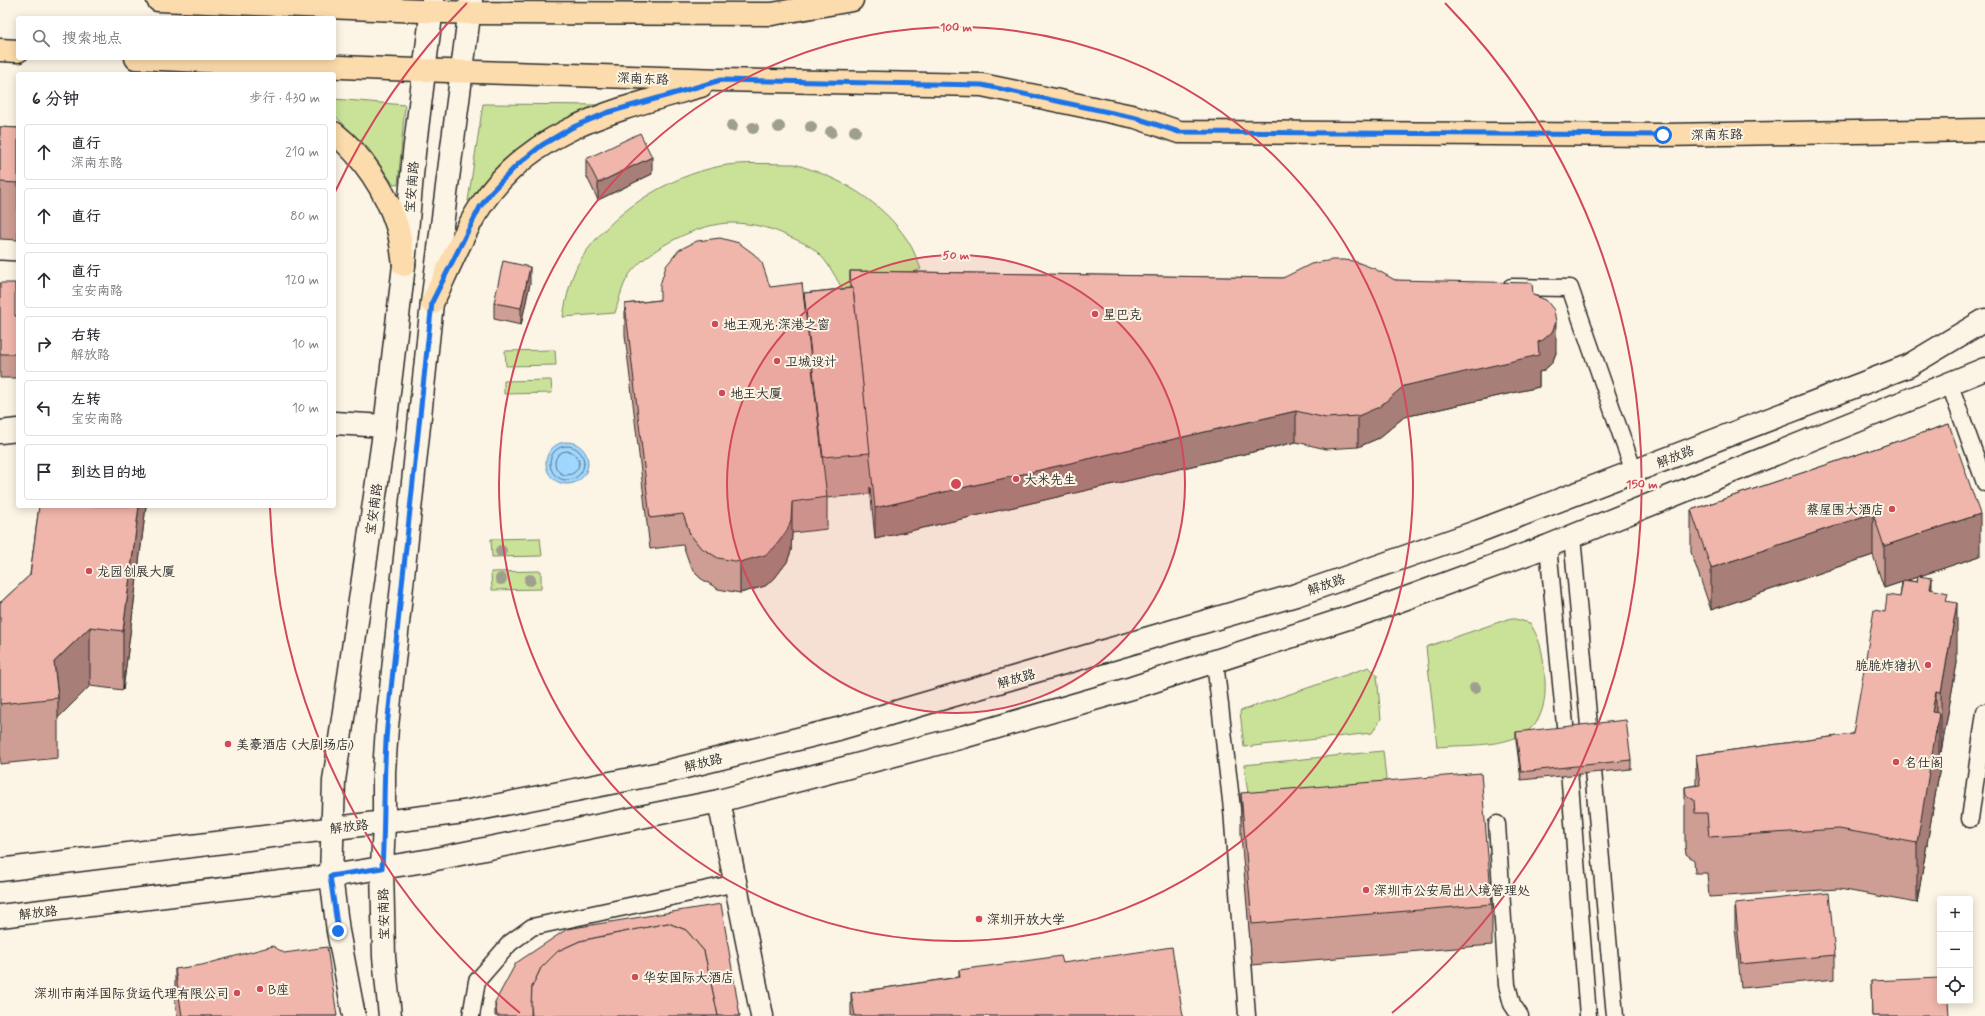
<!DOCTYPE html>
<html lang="zh">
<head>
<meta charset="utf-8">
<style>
	body { margin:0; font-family:Mynerve,"LXGW WenKai TC",sans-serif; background:#f7f7f7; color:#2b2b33 }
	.controls { position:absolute; right:12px; bottom:12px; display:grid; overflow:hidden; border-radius:4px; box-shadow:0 2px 10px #0003 }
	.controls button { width:36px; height:36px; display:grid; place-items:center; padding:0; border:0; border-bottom:1px solid #e1e1e2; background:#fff; color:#2b2b33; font:20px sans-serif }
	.stop { position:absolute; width:12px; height:12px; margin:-9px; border:3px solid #1a73e8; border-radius:50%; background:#fff }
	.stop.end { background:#1a73e8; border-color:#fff; box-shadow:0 1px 4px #0008 }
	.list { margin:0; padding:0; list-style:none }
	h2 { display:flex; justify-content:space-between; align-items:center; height:52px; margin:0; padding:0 16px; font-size:17px }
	h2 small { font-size:13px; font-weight:400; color:#7c7c81 }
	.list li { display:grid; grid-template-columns:26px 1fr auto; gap:12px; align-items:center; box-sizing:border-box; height:56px; margin:0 8px 8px; padding:0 8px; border:1px solid #e1e1e2; border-radius:4px }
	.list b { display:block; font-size:15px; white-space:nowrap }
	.list p { margin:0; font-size:13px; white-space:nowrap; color:#7c7c81 }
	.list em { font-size:13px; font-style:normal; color:#7c7c81 }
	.icon { flex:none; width:22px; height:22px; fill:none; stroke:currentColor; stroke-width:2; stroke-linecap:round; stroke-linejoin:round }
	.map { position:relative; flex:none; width:1985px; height:1016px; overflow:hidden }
	.search { position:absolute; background:#fff; box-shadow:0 2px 10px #0003; left:16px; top:16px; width:320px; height:44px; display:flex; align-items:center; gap:10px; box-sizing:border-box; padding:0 14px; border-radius:4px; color:#7c7c81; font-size:15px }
	.panel { position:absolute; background:#fff; box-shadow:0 2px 10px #0003; left:16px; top:72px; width:320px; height:436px; border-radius:4px }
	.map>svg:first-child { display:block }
</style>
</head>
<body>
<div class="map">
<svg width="1985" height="1016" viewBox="0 0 1985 1016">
	<rect width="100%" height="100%" fill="#fcf5e5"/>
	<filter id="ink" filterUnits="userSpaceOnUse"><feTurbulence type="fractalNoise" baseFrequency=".025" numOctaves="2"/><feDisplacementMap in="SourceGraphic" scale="8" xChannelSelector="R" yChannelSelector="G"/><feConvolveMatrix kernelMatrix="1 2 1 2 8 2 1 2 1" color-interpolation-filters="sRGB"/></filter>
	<g filter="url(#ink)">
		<g fill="#cae298" stroke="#7a8662">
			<polygon points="334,99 405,105 398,185 393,184 369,149 334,115"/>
			<polygon points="483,104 608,105 472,202 468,201"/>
			<path d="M794 164C839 177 882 201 908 241 914 250 917 260 921 269L894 280 844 292C836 278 829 263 817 252 810 245 799 241 790 237 772 228 752 223 731 223 700 223 652 247 632 271 623 281 619 300 615 313L563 317C566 299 571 274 581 259 612 212 666 177 721 166 740 162 774 164 794 164Z"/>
			<polygon points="555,350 556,365 506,366 505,351"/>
			<polygon points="551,380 552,393 504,394 504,381"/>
			<polygon points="540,538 542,556 492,557 491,539"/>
			<polygon points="541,571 541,589 492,590 491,572"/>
			<path d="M1511 618 1530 623C1543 645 1543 656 1545 681 1549 752 1488 743 1437 747L1426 647Z"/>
			<polygon points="1369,667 1377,675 1381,719 1372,733 1244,747 1240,711"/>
			<polygon points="1383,751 1386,779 1371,819 1253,830 1244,765"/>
		</g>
		<circle fill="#a0d7ff" stroke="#7192aa" cx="567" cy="463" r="21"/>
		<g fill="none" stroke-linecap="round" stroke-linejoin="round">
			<g stroke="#5a7080" stroke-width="1">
				<circle cx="567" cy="463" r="17"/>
				<circle cx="567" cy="463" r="12"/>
			</g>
			<defs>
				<g id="lane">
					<polyline points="1511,287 1570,288 1634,472"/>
					<polyline points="1950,385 1985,483"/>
					<polyline points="1572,536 1615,1016"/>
					<polyline points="1548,546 1568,757 1588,1016"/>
					<polyline points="1215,662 1232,809 1247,1016"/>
					<polyline points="1970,819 1985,712"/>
					<polyline points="1497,824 1507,985 1512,1004 1520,1016"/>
					<polyline points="471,1016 477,981 510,943 532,927 736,883"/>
				</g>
				<g id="street">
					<polyline points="0,272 18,273"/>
					<polyline points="334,423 385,426"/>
					<polyline points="0,432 18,430"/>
					<polyline points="719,801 762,1016"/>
				</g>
				<g id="secondary">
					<polyline points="0,870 464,812 661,773 838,729 1296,595 1479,531 1908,366 1985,320"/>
					<polyline points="0,916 331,876 431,860 719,801 963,737 1132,688 1382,607 1548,546 1985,369"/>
					<polyline points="354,1016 338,931 331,876 334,781 385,426 404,265 414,153 433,0"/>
					<polyline points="390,1016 384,957 382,868 384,822 384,772 387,727 432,303 471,0"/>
				</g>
				<g id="primary">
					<polyline points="158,0 469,13 772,14 852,0"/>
					<polyline points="0,50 18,51"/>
					<polyline points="136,58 388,69 721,80 982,85 1136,117 1179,132 1663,135 1985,130"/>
					<path d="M334 133C362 155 386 191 397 226 401 238 402 252 404 265"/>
					<path d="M432 303C448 271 461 236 480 207 531 128 616 110 701 86"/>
				</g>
			</defs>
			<use href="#lane" stroke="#2b2b2b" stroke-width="19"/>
			<use href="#street" stroke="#2b2b2b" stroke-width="25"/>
			<use href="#secondary" stroke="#2b2b2b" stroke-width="25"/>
			<use href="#primary" stroke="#2b2b2b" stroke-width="25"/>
			<use href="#lane" stroke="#fcf5e5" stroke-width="16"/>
			<use href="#street" stroke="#fcf5e5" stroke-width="22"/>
			<use href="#secondary" stroke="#fcf5e5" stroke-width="22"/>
			<use href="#primary" stroke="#fcdcac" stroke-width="22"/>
		</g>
		<g fill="#9f9f8e">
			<circle cx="732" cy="126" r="6"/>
			<circle cx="779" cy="127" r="6"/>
			<circle cx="811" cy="127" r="6"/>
			<circle cx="753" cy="128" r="6"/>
			<circle cx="855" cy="131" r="6"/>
			<circle cx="831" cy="132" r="6"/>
			<circle cx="501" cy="551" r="6"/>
			<circle cx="501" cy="579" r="6"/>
			<circle cx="530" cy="580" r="6"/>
			<circle cx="1475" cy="688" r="6"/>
		</g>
		<g fill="#ce9d93" stroke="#2b2b2b" fill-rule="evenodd">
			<polygon points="0,127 18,128 18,240 0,239"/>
			<polygon points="586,159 652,174 598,200 586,175"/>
			<polygon points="850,271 1395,280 1533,295 1556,353 1552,363 1543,371 1539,372 1539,387 1404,417 1379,438 1358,447 1326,449 1296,442 875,539 870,487 870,494 827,498 827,529 792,533 791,551 787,562 774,579 765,586 740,593 718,589 700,578 690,565 683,545 650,549 625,335 625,304 770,287 804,305 804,293 850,288"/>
			<polygon points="0,283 15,316 18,316 18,378 0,378"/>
			<polygon points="530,283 521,325 494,319 494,303"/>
			<path d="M1949 424 1980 556 1919 576 1932 590 1948 601 1957 663 1941 752H1939V773L1917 903 1839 889 1709 897 1707 873H1695L1694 860 1686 854 1685 847V787L1696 785V755L1853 734 1885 612 1900 597 1902 582 1884 588 1873 555 1711 610 1691 552V510ZM1918 577 1917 582 1906 580Z"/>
			<polygon points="39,506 146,506 123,690 90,686 58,718 58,758 0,764 0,602 1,602 30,575"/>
			<polygon points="1516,732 1631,760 1631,769 1521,780 1516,740"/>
			<polygon points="1241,793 1492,904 1492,945 1252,965 1241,835"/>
			<polygon points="1735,903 1835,955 1835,979 1741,988 1735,927"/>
			<polygon points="1063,963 1183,1016 851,1016 851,993 959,977 959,970"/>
			<polygon points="175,969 337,1016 177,1016 175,1000"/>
			<polygon points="1871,981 1949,1016 1872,1016"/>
			<polygon points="495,1002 740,1016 495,1016"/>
		</g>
		<g fill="#a87f78" stroke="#2b2b2b">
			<polygon points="652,157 652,174 598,200 598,183"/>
			<polygon points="530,267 530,283 521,325 521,308"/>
			<polygon points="1556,322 1556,353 1552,363 1543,371 1539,372 1539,387 1404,417 1379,438 1358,447 1358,416 1404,386 1538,342"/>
			<polygon points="1296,411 1296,442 875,539 875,508"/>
			<polygon points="792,502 792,533 791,551 787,562 774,579 765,586 740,593 740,562"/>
			<polygon points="139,506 146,506 123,690 123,631"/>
			<polygon points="1873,513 1873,555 1711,610 1711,568"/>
			<polygon points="1980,514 1980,556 1884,588 1884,546"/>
			<polygon points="1932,578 1932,638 1930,589"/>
			<polygon points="1957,603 1957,663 1941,752 1941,692"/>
			<polygon points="90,627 90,686 58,718 58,698 54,662"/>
			<polygon points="1936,691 1936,734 1939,713 1939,773 1917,903 1917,843 1932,712"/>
		</g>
		<g fill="#f0b6ab" stroke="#2b2b2b">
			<polygon points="0,127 18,128 18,183 0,182"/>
			<polygon points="640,133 652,157 598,183 586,159"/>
			<polygon points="720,238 739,243 754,254 762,263 770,287 802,283 827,497 792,502 791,520 787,531 774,548 765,555 740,562 718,558 700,547 690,534 683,514 650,518 625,304 660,300 660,285 666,266 679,250 697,241"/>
			<polygon points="1332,260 1343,260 1354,261 1375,269 1395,280 1532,283 1533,295 1546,300 1554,310 1556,322 1552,332 1543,340 1538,342 1539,355 1404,386 1379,407 1358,416 1326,418 1296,411 875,508 853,288 851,288 850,271 1283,278 1311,264"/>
			<polygon points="503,261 530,267 521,308 494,303"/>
			<polygon points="0,283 15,283 15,316 18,316 18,354 0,354"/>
			<polygon points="853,288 870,453 823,457 804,293"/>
			<polygon points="1949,424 1980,514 1884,546 1873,513 1711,568 1691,510"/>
			<polygon points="39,506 139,506 123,631 90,627 54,662 58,698 0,704 0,602 1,602 30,575"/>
			<polygon points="1918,576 1932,578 1930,589 1948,593 1946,601 1957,603 1941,692 1936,691 1932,712 1939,713 1917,843 1839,829 1709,837 1707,813 1695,813 1694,800 1686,795 1685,787 1700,785 1696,755 1853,734 1874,610 1885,612 1887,595 1900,597 1903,580 1917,582"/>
			<polygon points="1626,720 1631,760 1521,772 1516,732"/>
			<polygon points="1481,773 1492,904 1252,924 1241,793"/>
			<polygon points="1829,893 1835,955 1741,964 1735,903"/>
			<polygon points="721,904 740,1016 718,1016 704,951 686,930 668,923 580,941 558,951 541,968 532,987 531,1016 497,1016 495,1002 516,963 567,929"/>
			<polygon points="668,923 686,930 704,951 718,1016 532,1016 531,1005 532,987 541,968 558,951 580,941"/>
			<polygon points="273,946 284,953 327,947 337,1016 182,1016 175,969 202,965"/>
			<polygon points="1172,947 1183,1016 855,1016 851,993 960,977 959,970 1061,956 1063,963"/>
			<polygon points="1940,978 1940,1001 1948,1001 1949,1016 1872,1016 1871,981"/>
		</g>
	</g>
	<g fill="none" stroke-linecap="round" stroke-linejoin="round" filter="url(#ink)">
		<path stroke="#1a73e8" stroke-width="5" d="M338 931 330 876 382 868C385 821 383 774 387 727L432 302 480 207 492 191 517 165 542 145 571 128 606 113 721 80 982 85 1136 118 1179 132 1663 135"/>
	</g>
	<circle cx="956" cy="484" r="229" fill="#d1495b" fill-opacity=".12"/>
	<g fill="none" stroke="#d1495b" stroke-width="2">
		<circle cx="956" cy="484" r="229"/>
		<circle cx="956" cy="484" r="457"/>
		<path d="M520 1013A686 686 0 0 1 270 508M334 194A686 686 0 0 1 467 3M1445 3A686 686 0 0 1 1392 1013"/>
	</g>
	<g fill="#d1495b" stroke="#fcf5e5" stroke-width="1.5">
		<circle cx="1095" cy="314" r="4"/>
		<circle cx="715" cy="324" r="4"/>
		<circle cx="777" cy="361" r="4"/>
		<circle cx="722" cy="393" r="4"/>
		<circle cx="1016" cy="479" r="4"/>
		<circle cx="1892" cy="509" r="4"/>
		<circle cx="89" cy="571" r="4"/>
		<circle cx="1928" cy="665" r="4"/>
		<circle cx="228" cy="744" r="4"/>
		<circle cx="1896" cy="762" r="4"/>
		<circle cx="1366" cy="890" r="4"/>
		<circle cx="979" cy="919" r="4"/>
		<circle cx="635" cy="977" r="4"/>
		<circle cx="260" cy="989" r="4"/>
		<circle cx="237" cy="993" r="4"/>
	</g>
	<g text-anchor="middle" stroke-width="4" stroke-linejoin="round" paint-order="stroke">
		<g font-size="13" fill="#2b2b2b" stroke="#fcf5e5">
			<text transform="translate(643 78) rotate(2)" y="5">深南东路</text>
			<text transform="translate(1717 134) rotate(-1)" y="5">深南东路</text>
			<text transform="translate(411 187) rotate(-85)" y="5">宝安南路</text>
			<text transform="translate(1675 456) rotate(-21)" y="5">解放路</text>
			<text transform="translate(373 509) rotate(-82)" y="5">宝安南路</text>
			<text transform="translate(1326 584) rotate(-19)" y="5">解放路</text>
			<text transform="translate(1016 678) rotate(-16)" y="5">解放路</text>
			<text transform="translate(703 762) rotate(-14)" y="5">解放路</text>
			<text transform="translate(349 826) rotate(-7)" y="5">解放路</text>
			<text transform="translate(38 912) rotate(-7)" y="5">解放路</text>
			<text transform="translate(383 914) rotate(-91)" y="5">宝安南路</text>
		</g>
		<g font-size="13" fill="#2b2b2b" stroke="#fcf5e5" text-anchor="start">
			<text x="1103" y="319">星巴克</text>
			<text x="723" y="329">地王观光·深港之窗</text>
			<text x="785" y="366">卫城设计</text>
			<text x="730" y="398">地王大厦</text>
			<text x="1024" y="484">大米先生</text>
			<text x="1884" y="514" text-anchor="end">蔡屋围大酒店</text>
			<text x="97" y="576">龙园创展大厦</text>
			<text x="1920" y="670" text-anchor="end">脆脆炸猪扒</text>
			<text x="236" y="749">美豪酒店 (大剧场店)</text>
			<text x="1904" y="767">名仕阁</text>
			<text x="1374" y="895">深圳市公安局出入境管理处</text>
			<text x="987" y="924">深圳开放大学</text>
			<text x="643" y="982">华安国际大酒店</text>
			<text x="268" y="994">B座</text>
			<text x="229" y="998" text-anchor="end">深圳市南洋国际货运代理有限公司</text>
		</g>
	</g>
	<circle cx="956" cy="484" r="6" fill="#d1495b" stroke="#fcf5e5" stroke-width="2"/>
	<g font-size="12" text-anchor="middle" font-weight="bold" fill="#d1495b" stroke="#fcf5e5" stroke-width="4" stroke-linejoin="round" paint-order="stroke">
		<text x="956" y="31">100 m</text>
		<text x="956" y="259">50 m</text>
		<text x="1642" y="488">150 m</text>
	</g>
</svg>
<div class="controls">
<button>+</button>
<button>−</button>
<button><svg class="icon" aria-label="locate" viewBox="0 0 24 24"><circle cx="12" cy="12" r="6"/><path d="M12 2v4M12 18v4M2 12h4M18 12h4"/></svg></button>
</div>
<div class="stop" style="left:1663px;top:135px"></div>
<div class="stop end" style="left:338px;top:931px"></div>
<div class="search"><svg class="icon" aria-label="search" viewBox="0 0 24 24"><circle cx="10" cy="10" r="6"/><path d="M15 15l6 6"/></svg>搜索地点</div>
<section class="panel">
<h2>6 分钟<small>步行 · 430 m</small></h2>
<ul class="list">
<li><svg class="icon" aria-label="ahead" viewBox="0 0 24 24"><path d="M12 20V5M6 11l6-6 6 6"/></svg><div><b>直行</b><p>深南东路</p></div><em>210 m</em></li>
<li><svg class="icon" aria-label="ahead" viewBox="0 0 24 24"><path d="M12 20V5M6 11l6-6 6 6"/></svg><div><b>直行</b></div><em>80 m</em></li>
<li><svg class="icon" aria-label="ahead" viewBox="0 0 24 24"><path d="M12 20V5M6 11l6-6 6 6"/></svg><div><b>直行</b><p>宝安南路</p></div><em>120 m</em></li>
<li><svg class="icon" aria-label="right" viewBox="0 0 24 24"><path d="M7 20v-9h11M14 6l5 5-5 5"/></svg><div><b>右转</b><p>解放路</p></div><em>10 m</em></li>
<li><svg class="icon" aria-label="left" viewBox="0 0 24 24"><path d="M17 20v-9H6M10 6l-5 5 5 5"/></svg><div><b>左转</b><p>宝安南路</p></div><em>10 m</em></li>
<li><svg class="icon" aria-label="arrive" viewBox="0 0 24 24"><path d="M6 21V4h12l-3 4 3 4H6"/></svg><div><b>到达目的地</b></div></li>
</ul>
</section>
</div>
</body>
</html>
